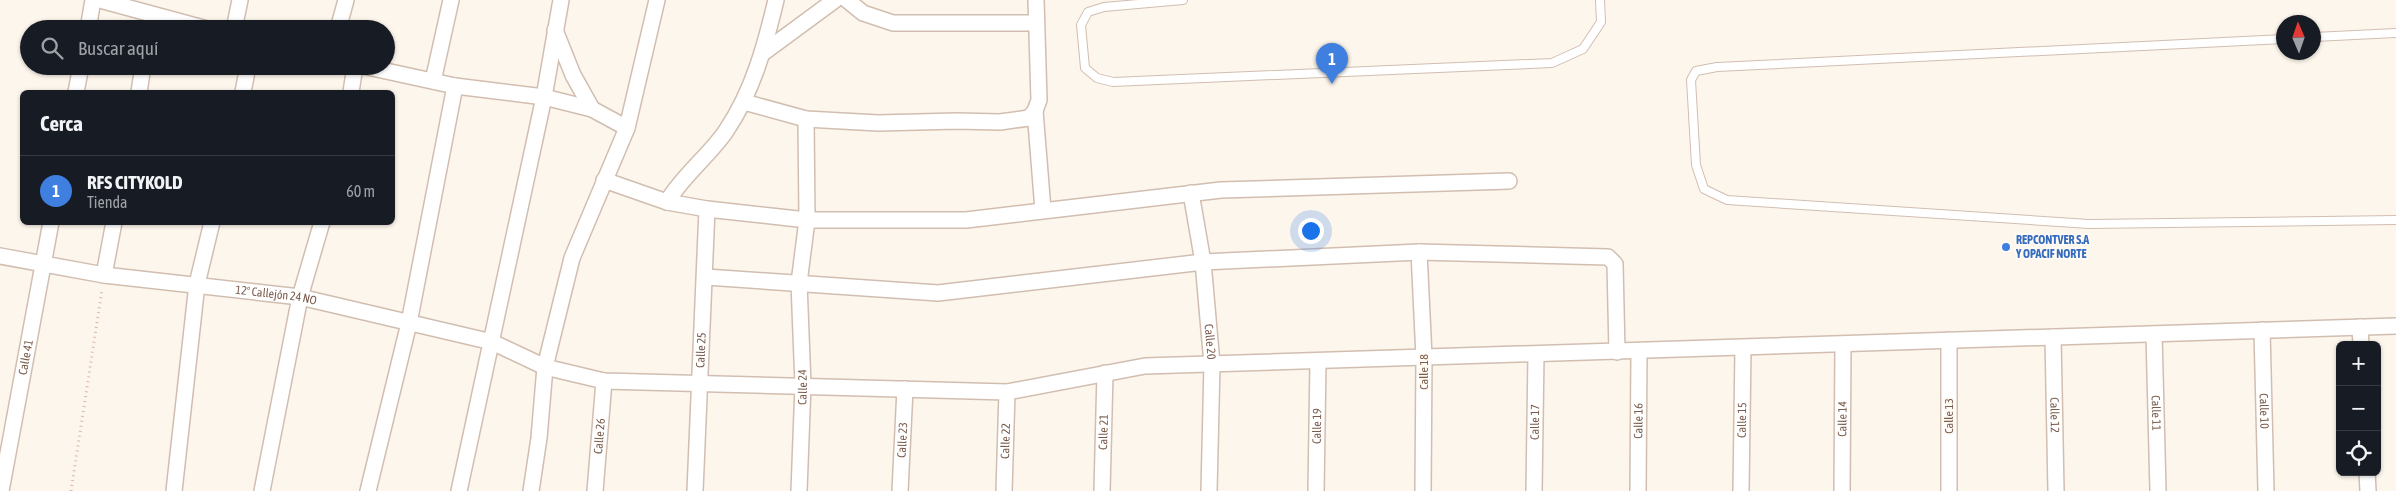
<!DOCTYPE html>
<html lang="es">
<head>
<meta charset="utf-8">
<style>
	body { margin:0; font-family:"Asap Condensed",sans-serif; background:#20242c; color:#f1f3f6 }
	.controls { position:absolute; right:15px; bottom:15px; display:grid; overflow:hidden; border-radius:8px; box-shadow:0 1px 4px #0004 }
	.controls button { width:45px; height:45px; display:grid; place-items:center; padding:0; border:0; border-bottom:1px solid #363941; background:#171b24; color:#f1f3f6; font:25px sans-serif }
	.compass { position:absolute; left:2276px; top:15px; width:45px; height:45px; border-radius:50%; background:#171b24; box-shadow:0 1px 4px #0004; rotate:358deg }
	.you { position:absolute; left:1310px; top:230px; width:18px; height:18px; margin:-12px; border:4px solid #fff; border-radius:50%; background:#1a73e8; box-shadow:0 0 0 8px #1a73e833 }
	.badge { display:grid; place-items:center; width:32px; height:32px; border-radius:50%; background:#7c3aed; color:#fff; font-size:16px; font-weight:700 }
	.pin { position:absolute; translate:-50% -41px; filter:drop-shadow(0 1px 2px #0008) }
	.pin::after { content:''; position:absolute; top:26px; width:18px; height:15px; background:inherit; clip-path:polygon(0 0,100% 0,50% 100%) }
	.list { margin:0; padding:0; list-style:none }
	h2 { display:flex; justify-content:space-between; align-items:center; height:65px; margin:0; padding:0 20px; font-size:21px }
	h2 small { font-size:16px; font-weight:400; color:#9ea1a6 }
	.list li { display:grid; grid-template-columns:32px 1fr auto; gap:15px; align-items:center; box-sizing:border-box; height:70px; padding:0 20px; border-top:1px solid #363941 }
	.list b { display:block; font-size:19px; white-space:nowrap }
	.list p { margin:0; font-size:16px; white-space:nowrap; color:#9ea1a6 }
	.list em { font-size:16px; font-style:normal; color:#9ea1a6 }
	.icon { flex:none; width:28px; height:28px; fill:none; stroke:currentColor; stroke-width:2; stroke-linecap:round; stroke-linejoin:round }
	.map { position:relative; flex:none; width:2396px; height:491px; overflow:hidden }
	.search { position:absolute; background:#171b24; box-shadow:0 1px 4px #0004; left:20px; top:20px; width:375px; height:55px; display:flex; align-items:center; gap:12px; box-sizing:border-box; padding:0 18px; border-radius:28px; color:#9ea1a6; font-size:19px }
	.panel { position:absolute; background:#171b24; box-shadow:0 1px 4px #0004; left:20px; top:90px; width:375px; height:135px; border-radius:8px }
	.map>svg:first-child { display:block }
</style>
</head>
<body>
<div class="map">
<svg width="2396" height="491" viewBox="0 0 2396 491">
	<rect width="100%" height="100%" fill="#fdf6ec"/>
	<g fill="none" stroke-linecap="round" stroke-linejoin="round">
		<defs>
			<g id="lane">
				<polyline points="1183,0 1104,7 1088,12 1081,25 1085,68 1097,78 1113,82 1552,63 1583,49 1601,22 1600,0"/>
				<polyline points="2314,37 2396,33"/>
				<polyline points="2284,39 1717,67 1696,71 1691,80 1696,165 1704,189 1727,200 2089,224 2396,220"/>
			</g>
			<g id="street">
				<polyline points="100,0 207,29"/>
				<polyline points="847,0 863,13 893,23 1036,23"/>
				<polyline points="88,29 93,0"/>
				<polyline points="234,29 240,0"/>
				<polyline points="338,29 346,0"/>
				<polyline points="555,30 573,75 592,109"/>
				<polyline points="763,53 835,0"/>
				<polyline points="363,66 455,86 544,97 592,109 627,128 572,258 545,367 539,438 531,491"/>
				<polyline points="433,81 451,0"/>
				<polyline points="76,92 81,66"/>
				<polyline points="139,92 143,66"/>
				<polyline points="243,92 248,66"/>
				<polyline points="351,92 355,66"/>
				<polyline points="744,102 806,119 878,123 957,121 1000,122 1029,118 1035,111 1039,100 1036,0"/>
				<polyline points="1035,111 1043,210"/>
				<polyline points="627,128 657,0"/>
				<polyline points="604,180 667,202 707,209 807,220 966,220 1221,190 1509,181"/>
				<path id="s1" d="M1191 193 1203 262 1212 364 1209 491"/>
				<path d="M667 202C683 175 709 156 726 131 753 91 765 46 776 0"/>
				<polyline points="1419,252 1424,357 1423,491"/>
				<path id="s2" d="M0 256 104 275 300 297 492 342 545 367 604 381 1007 392 1145 366 2396 326"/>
				<polyline points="104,275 114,222"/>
				<polyline points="706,277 938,293 1203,262 1419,252 1608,257 1615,264 1617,352"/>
				<polyline points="2360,327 2361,345"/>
				<path id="s3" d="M2262 330 2266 491"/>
				<path id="s4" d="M2154 334 2158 491"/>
				<path id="s5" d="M2053 337 2056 491"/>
				<polyline points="2367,472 2368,491"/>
				<path id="s6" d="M1 491 51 222"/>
				<polyline points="174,491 197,284 212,222"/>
				<polyline points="262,491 300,297 322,222"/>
				<polyline points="368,491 409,323 455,86"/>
				<polyline points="459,491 544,97 561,0"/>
				<path id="s7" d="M595 491 604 381"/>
				<path id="s8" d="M695 491 707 209"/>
				<path id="s9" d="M799 491 803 385 799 283 807 220 806 119"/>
				<path id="s10" d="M900 491 905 389"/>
				<path id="s11" d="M1004 491 1007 392"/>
				<path id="s12" d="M1102 491 1105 373"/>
				<path id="s13" d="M1316 491 1318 361"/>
				<path id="s14" d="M1534 491 1536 354"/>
				<path id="s15" d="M1638 491 1639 351"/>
				<path id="s16" d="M1741 491 1743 348"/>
				<path id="s17" d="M1842 491 1843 345"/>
				<polyline points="1949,491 1949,340"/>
			</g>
		</defs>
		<use href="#lane" stroke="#d1beb0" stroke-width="10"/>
		<use href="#street" stroke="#d1beb0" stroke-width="18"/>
		<polyline stroke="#d9b8a5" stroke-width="3" stroke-dasharray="1 4" stroke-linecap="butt" points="71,491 102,290"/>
		<use href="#lane" stroke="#fff" stroke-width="8"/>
		<use href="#street" stroke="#fff" stroke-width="15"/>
	</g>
	<circle fill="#3f7fe0" stroke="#fffaf3" stroke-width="2" cx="2006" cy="247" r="5"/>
	<g text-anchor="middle" stroke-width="4" stroke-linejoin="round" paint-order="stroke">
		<g font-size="12" font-weight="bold" fill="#366cbe" stroke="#fffaf3" text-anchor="start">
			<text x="2016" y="244">REPCONTVER S.A<tspan x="2016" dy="14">Y OPACIF NORTE</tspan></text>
		</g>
		<g font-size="12" fill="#7a5c4d" stroke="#fffaf3">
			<text dy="4" stroke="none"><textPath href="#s2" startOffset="279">12° Callejón 24 NO</textPath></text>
			<text dy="4" stroke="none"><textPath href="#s1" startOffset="150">Calle 20</textPath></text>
			<text dy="4" stroke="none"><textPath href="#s8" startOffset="141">Calle 25</textPath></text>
			<text dy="4" stroke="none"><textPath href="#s6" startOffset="136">Calle 41</textPath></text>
			<text transform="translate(1424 372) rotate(-90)" y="4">Calle 18</text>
			<text dy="4" stroke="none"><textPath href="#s9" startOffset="104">Calle 24</textPath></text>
			<text dy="4" stroke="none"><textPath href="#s3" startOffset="81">Calle 10</textPath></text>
			<text dy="4" stroke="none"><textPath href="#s4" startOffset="79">Calle 11</textPath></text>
			<text dy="4" stroke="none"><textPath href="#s5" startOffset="78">Calle 12</textPath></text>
			<text transform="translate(1949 416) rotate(-90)" y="4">Calle 13</text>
			<text dy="4" stroke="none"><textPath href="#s17" startOffset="72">Calle 14</textPath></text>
			<text dy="4" stroke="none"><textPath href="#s16" startOffset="71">Calle 15</textPath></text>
			<text dy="4" stroke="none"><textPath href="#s15" startOffset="70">Calle 16</textPath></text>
			<text dy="4" stroke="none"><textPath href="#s14" startOffset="69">Calle 17</textPath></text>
			<text dy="4" stroke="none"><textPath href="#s13" startOffset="65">Calle 19</textPath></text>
			<text dy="4" stroke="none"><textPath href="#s12" startOffset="59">Calle 21</textPath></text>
			<text dy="4" stroke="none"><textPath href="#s7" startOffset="55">Calle 26</textPath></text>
			<text dy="4" stroke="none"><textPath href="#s10" startOffset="51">Calle 23</textPath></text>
			<text dy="4" stroke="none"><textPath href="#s11" startOffset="50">Calle 22</textPath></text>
		</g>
	</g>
</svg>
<div class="controls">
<button>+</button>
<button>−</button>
<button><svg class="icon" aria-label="locate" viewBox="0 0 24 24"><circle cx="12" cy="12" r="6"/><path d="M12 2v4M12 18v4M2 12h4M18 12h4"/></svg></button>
</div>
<svg class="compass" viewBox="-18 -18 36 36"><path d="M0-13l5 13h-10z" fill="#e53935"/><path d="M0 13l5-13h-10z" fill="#9ea1a6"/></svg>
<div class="you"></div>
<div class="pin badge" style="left:1332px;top:84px;background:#3f7fe0">1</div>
<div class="search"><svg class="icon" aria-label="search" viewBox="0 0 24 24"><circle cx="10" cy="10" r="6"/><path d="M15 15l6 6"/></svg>Buscar aquí</div>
<section class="panel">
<h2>Cerca<small></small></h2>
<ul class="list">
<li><span class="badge" style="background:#3f7fe0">1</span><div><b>RFS CITYKOLD</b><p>Tienda</p></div><em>60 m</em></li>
</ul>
</section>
</div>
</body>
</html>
